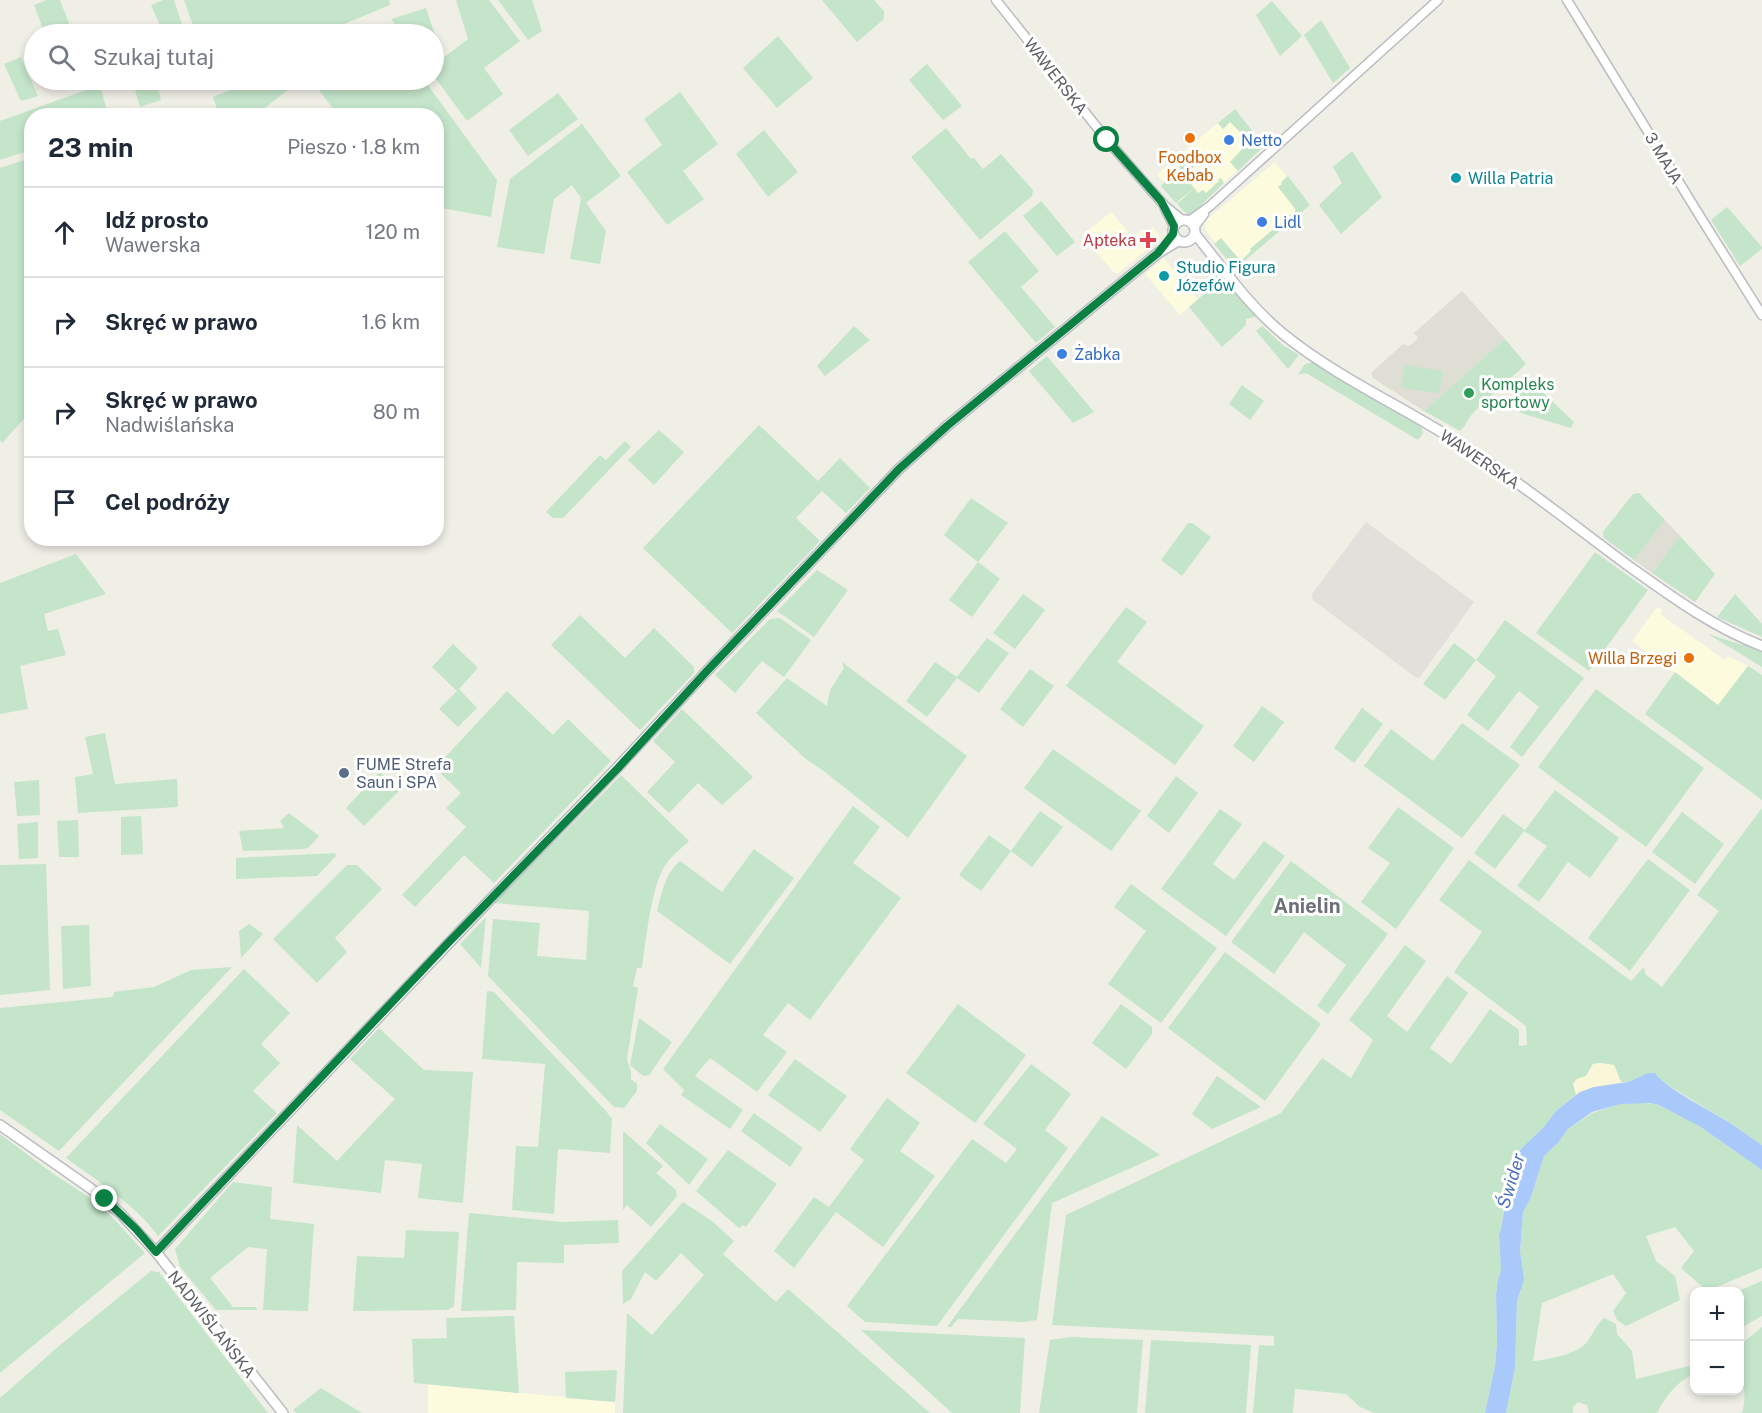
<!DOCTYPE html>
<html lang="pl">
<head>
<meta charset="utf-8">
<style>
	body { margin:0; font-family:"Public Sans",sans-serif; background:#f6f6f7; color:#1f2937 }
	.controls { position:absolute; right:18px; bottom:18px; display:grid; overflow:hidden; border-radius:12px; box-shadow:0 3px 9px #0003 }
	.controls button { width:54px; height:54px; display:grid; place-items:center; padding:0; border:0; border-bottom:2px solid #e0e1e3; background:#fff; color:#1f2937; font:30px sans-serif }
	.stop { position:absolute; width:18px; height:18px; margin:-14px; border:4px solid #0b8043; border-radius:50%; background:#fff }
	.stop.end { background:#0b8043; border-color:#fff; box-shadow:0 2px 6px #0008 }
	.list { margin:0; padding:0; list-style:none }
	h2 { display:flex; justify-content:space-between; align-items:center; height:78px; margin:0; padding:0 24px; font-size:26px }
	h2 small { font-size:20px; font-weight:400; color:#747a83 }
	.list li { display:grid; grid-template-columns:39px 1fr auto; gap:18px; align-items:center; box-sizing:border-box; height:90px; padding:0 24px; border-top:2px solid #e0e1e3 }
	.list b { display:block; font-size:22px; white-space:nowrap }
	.list p { margin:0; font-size:20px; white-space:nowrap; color:#747a83 }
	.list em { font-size:20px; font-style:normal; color:#747a83 }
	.icon { flex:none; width:33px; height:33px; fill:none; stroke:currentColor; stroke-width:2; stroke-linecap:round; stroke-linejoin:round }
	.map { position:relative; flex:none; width:1762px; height:1413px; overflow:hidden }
	.search { position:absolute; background:#fff; box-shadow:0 3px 9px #0003; left:24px; top:24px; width:420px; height:66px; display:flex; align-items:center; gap:15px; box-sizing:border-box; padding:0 21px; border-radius:33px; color:#747a83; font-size:22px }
	.panel { position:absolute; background:#fff; box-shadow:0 3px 9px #0003; left:24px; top:108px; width:420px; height:438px; border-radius:24px }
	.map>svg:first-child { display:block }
</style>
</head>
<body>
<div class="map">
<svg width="1762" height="1413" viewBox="0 0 1762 1413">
	<rect width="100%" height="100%" fill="#efefe6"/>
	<g fill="#fcfbde">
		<polygon points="1233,110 1258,142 1257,153 1190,214 1157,174"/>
		<polygon points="1275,162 1310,205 1235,269 1205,229 1205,221"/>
		<polygon points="1111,212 1133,237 1143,229 1147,232 1153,227 1161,238 1119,273 1114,273 1082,235"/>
		<polygon points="1164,258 1198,299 1180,315 1145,274"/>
		<polygon points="1657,607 1663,610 1660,614 1725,660 1728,656 1748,666 1718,706 1632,641"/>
		<polygon points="428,1384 615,1402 615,1413 428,1413"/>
	</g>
	<polygon fill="#e1e0da" points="1366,522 1474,602 1419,678 1415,677 1313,600 1312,594"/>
	<g fill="#dfded4">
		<polygon points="1462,291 1505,339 1424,411 1373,378 1371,373 1403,344 1408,346 1412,344 1418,338 1414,333"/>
		<polygon points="1665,520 1680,536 1652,573 1634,560"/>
	</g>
	<g fill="#c4e5ca">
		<polygon points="47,0 60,0 73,34 45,34 34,5"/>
		<polygon points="163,0 174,0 185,34 164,34 151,5"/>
		<polygon points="184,0 389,0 390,5 320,34 196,34"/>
		<polygon points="456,0 489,0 520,41 484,68 503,94 467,121 434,76 434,34 402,34 391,19 426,8 443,58 468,39"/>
		<polygon points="498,0 532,0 542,31 528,40"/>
		<polygon points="822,0 874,0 884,11 884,19 857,42"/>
		<polygon points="1272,1 1302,36 1280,56 1256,15"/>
		<polygon points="1321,20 1350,68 1333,83 1304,35"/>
		<polygon points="778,36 813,78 777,108 743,68"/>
		<polygon points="21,57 38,96 21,101 4,64"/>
		<polygon points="927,64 962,106 943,120 909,80"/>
		<polygon points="132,80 156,80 161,100 140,107"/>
		<polygon points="255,80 301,80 266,107 242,115 219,115 213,97"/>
		<polygon points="311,80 424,80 497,180 491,217 441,208 443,193 436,195 436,116 338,115"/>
		<polygon points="100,85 108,115 32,116 31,150 0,160 0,121"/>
		<polygon points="680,92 718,144 683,171 704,199 667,225 627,172 662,145 644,119"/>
		<polygon points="558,93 578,119 528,156 509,130"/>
		<polygon points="1235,109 1264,146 1238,171 1230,162 1247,144 1240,136 1242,134 1230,122 1223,129 1218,123"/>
		<polygon points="582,124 621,176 586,203 606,231 600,264 570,259 581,198 572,185 554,199 544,254 497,247 510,179"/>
		<polygon points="946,128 971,159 974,158 983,169 1001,154 1033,190 1032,196 980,240 911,157"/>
		<polygon points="764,130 798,172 768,197 736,154"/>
		<polygon points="1352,151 1382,197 1341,234 1319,205 1342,183 1333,167"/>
		<path d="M1198 155 1205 159 1202 161 1201 160 1188 172 1191 175 1187 179 1198 193 1203 190 1206 193 1219 181 1218 180 1221 178 1224 183 1193 213 1188 215 1177 204 1194 188 1176 203 1161 186C1171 175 1184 160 1198 155Z"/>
		<polygon points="31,158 31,411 2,443 0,440 0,168"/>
		<polygon points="1288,176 1310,205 1235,269 1214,244 1221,238 1240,260 1244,258 1251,251 1250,249 1296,210 1278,187 1282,184 1281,182"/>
		<polygon points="1041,201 1075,242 1057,256 1023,216"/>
		<polygon points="1727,207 1762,247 1762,249 1740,266 1711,220"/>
		<polygon points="1005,231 1039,271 1021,287 1055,327 1036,343 968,262"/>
		<polygon points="1210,263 1212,263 1257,312 1257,316 1246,319 1246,325 1222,347 1189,307 1216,284 1204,268"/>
		<polygon points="854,326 870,340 825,376 817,366"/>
		<polygon points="1262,326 1283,345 1299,355 1288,369 1256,331"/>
		<path d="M1505 339 1526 364C1509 380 1490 395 1474 412 1468 418 1466 426 1460 431L1424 411Z"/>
		<polygon points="1047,356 1094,412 1073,423 1029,371"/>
		<polygon points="1313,362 1421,425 1423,433 1418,440 1306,373 1298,375 1305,364"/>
		<polygon points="1405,365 1443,371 1439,393 1401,388"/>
		<polygon points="1533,383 1574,422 1571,428 1524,414 1511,407 1513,400"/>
		<polygon points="1242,385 1264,401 1250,420 1229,404"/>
		<polygon points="759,425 818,481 840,458 870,488 846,513 822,491 796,518 820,541 732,633 643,548"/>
		<polygon points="659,430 684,452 654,485 628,460"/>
		<polygon points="625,441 631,447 563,518 553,518 546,512 600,455 606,460"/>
		<polygon points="1639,493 1665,520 1634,560 1604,538 1603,532 1633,494"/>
		<polygon points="971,498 1008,523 978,562 1000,579 972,617 949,600 978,562 944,535"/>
		<polygon points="1188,523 1192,523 1211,537 1182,576 1161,560"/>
		<polygon points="1680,536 1715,574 1695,602 1652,573"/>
		<polygon points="1595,552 1648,590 1589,671 1536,633"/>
		<polygon points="76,554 106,594 44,614 48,631 58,629 66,655 20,666 28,709 0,714 0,583"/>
		<polygon points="817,570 848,590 814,637 777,611"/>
		<polygon points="1023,594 1045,610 1015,649 993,633"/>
		<polygon points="1735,594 1762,624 1762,637 1717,617"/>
		<polygon points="1126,607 1147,622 1117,662 1204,726 1175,765 1066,686"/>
		<polygon points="580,615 625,658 654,628 694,667 694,673 640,730 551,645"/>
		<polygon points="780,618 811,640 784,677 762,661 735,693 715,675 770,619"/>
		<polygon points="1505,620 1584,678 1522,757 1510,747 1539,707 1519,691 1488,731 1467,715 1496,676 1476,660 1445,700 1423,684 1454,643 1476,660"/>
		<polygon points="1708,634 1762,651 1762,667"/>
		<polygon points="987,638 1009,653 979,693 957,678 927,717 906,701 935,662 957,677"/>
		<polygon points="453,644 478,668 459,689 477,708 458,727 439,709 457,691 432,667"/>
		<polygon points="842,662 967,756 908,838 825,772 806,759 756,713 787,678 827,706 830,690 844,668"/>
		<polygon points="1748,666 1762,675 1762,800 1645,714 1675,672 1718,705"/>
		<polygon points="1030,669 1054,686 1023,727 1000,709"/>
		<polygon points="1596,689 1704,768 1646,847 1538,767"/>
		<polygon points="507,691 553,735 568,719 611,761 494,883 464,855 415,907 402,895 466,827 446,808 461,793 435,768"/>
		<polygon points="1262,706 1284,722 1254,762 1233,746"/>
		<polygon points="1362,708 1383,724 1354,763 1334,748"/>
		<polygon points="682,709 753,777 722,805 698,783 669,813 647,792 675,762 653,741"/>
		<polygon points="1462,723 1520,765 1462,838 1364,766 1391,729 1433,761"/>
		<polygon points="105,733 115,784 177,779 178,807 78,813 75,777 93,774 85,737"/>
		<polygon points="1053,749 1141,811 1111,851 1024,788"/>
		<polygon points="380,772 399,791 364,826 346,808"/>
		<path d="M621 775 689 841C682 848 672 855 666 864 651 885 646 941 642 968H637L633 986 638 988 627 1059 631 1072V1079L637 1084V1091L624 1108 614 1107 488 976 493 919 540 923 537 956 586 960 589 911 494 903Z"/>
		<polygon points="1176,776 1198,793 1169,833 1147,816"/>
		<polygon points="39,780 40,815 17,816 14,782"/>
		<polygon points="1555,790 1619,838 1590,878 1568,862 1539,902 1517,886 1547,846 1524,831 1495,869 1474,853 1503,814 1525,830"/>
		<polygon points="853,806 880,827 853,863 901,898 810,1020 788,1003 763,1035 787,1052 757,1092 710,1058 695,1076 743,1110 730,1129 681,1095 684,1090 663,1069"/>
		<polygon points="1398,807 1454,848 1396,929 1361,902 1390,863 1368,848"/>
		<polygon points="1762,808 1762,1145 1730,1123 1648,1073 1628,1082 1621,1082 1614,1065 1600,1063 1593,1064 1586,1076 1577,1079 1573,1084 1576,1095 1556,1111 1543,1128 1519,1151 1510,1174 1507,1188 1501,1229 1499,1235 1501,1271 1498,1279 1496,1294 1497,1343 1495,1366 1485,1413 1374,1413 1360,1407 1346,1394 1295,1389 1293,1413 1253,1413 1259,1345 1274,1346 1274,1336 1052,1325 1066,1215 1281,1113 1322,1058 1351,1078 1373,1040 1349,1020 1405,945 1426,961 1387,1016 1407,1032 1447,976 1468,993 1430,1048 1451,1064 1490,1009 1519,1030 1519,1046 1527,1045 1526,1026 1454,972 1482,932 1439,900 1469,860 1631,981 1644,967 1645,974 1662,987 1719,911 1697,895"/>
		<polygon points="1220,809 1242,824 1213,864 1234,880 1264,841 1285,856 1226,936 1161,889"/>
		<polygon points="1040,811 1063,827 1032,867 1011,851 981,891 959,875 989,835 1011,851"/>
		<polygon points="1682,812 1724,844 1695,884 1652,852"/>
		<polygon points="289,813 319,836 309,847 304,849 243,851 239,831 284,828 280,821"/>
		<polygon points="141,816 143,854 121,855 121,817"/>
		<polygon points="78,820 79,857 59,857 57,821"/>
		<polygon points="38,822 38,858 19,859 17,824"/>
		<path d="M754 849 794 878 730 964 657 911C662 892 665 874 680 861L722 892Z"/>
		<polygon points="335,853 336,856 317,876 236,879 236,858"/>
		<polygon points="1648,859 1690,890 1630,971 1588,938"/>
		<polygon points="1291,861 1388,934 1328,1014 1317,1006 1346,965 1304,932 1274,974 1231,942"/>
		<polygon points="46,864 50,990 0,995 0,865"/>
		<polygon points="347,865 357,865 382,889 335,938 347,952 317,983 273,939"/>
		<polygon points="1131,884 1217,948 1161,1023 1108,984 1146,931 1114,907"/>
		<polygon points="486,917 481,968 460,944"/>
		<polygon points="249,924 263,934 241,958 239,931"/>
		<polygon points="89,925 91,986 63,989 61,926"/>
		<polygon points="1225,952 1321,1024 1265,1101 1168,1028"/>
		<polygon points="232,967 59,1151 0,1110 0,1008 113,997 114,992 154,987 191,970"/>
		<path d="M244 969 290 1013 261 1044 280 1063 253 1091 277 1113 158 1236C138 1207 95 1179 66 1158Z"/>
		<polygon points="487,991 494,992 606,1111 612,1119 610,1153 558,1149 554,1214 512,1210 516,1146 538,1147 545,1064 482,1059"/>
		<polygon points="958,1004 1026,1055 975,1123 906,1073"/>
		<polygon points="1121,1004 1152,1027 1152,1034 1126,1069 1092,1043"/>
		<polygon points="639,1018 672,1042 649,1075 643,1076 630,1065"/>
		<polygon points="379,1028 424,1070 473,1072 463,1203 418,1198 422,1164 385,1160 381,1193 293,1183 297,1125 337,1161 395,1099 350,1059"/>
		<polygon points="795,1059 847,1096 820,1132 768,1095"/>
		<polygon points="1031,1064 1071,1094 1045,1130 1068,1148 937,1326 865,1322 847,1306 972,1139 1006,1163 1017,1149 983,1124"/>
		<polygon points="1217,1076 1261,1107 1212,1129 1192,1114"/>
		<polygon points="887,1098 920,1123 900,1151 935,1176 883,1247 836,1212 794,1268 774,1251 814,1197 829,1207 864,1160 850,1149"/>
		<path d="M1638 1102 1659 1105 1687 1118 1762 1170V1268L1707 1291 1681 1268 1694 1251 1675 1227 1646 1236 1656 1261 1675 1276 1680 1300 1626 1326 1617 1320 1613 1311 1626 1293 1613 1274 1542 1303 1533 1361C1546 1360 1578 1354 1587 1342 1593 1334 1596 1325 1604 1318L1616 1324 1617 1334 1632 1351 1636 1379 1689 1366 1692 1375C1676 1382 1665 1398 1657 1413H1589L1587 1405 1578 1402 1573 1407V1413H1506L1515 1368 1517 1302 1521 1290 1520 1252 1523 1212 1531 1197 1544 1156 1558 1143 1568 1129 1592 1113 1621 1104Z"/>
		<polygon points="754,1113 803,1148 790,1167 741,1131"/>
		<polygon points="1102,1116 1160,1155 1052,1203 1037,1320 1023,1322 958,1319 951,1327 947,1327"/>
		<polygon points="660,1124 708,1159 689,1185 646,1143"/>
		<polygon points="623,1131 663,1166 656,1173 676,1190 677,1196 651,1227 627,1205 623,1210"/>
		<polygon points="0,1134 55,1175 92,1199 114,1219 145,1253 0,1373"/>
		<polygon points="728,1150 777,1184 746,1227 743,1225 739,1228 696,1191"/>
		<polygon points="233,1182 272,1187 270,1219 314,1224 308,1311 263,1310 267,1249 248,1247 210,1278 233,1307 256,1307 257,1310 216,1310 180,1267 175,1249"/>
		<polygon points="683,1202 712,1221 734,1241 723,1254 776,1302 788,1289 930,1413 623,1413 627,1313 652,1335 704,1275 681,1253 656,1281 645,1272 631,1299 623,1304 622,1271"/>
		<polygon points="469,1213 563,1222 618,1220 619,1243 564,1245 564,1263 517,1262 516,1310 461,1311"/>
		<polygon points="406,1230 459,1232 454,1306 448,1310 353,1311 357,1256 404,1258"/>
		<polygon points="151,1271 159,1272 268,1413 0,1413 0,1398 59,1346"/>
		<polygon points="1762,1281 1762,1316 1744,1326 1740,1324 1740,1292 1738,1291"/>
		<polygon points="514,1316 519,1393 414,1383 412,1339 447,1338 446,1318"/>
		<path d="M1762 1327V1413H1741L1743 1411C1744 1401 1747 1389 1740 1382V1345Z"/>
		<polygon points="861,1330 1025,1338 1020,1413 952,1413"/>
		<polygon points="1071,1337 1143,1340 1137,1413 1039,1413 1050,1340"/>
		<polygon points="1151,1340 1251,1345 1246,1413 1145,1413"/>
		<polygon points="617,1370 615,1402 566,1398 565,1372"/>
		<polygon points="321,1388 362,1413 296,1413 293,1410"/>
	</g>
	<polygon fill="#f9f7d7" points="1600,1063 1614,1065 1621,1082 1594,1087 1576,1095 1573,1084 1577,1079 1586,1076 1593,1064"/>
	<path fill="#aac9fb" d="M1648 1073H1655C1663 1087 1713 1112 1730 1123 1741 1130 1751 1138 1762 1145V1170L1699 1126 1659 1105 1649 1103 1621 1104 1592 1112 1568 1129 1558 1143 1544 1156 1531 1197 1523 1212 1520 1252 1524 1279 1517 1302 1515 1368 1506 1413H1485L1495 1366 1497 1343 1496 1294 1498 1279 1501 1271 1499 1235 1501 1229 1510 1174 1519 1151 1526 1144 1543 1128 1556 1111 1580 1092 1594 1087 1628 1082Z"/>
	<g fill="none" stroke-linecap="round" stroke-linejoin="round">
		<defs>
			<g id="tertiary">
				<polyline points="996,0 1107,140 1164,205 1182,220"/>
				<polyline points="1567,0 1701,218 1762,315"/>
				<polyline points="1165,209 1174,226"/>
				<polyline points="1189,221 1210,206 1438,0"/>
				<polyline points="1194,227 1204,214"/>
			</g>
			<g id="secondary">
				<circle cx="1184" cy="231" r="11"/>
				<path d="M1195 234C1223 268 1248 305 1282 333 1342 382 1416 412 1479 456 1531 491 1580 530 1630 567 1672 597 1713 627 1762 646"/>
				<polyline points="0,1125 90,1188 120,1213 156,1252 283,1413"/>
				<polyline points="156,1252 485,905 617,768 706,672 899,469 947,426 1158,253 1178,241"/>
			</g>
		</defs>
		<use href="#tertiary" stroke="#babcc1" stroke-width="11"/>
		<use href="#secondary" stroke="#bbbdc3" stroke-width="12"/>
		<use href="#tertiary" stroke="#fff" stroke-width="8"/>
		<use href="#secondary" stroke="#fff" stroke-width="9"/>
	</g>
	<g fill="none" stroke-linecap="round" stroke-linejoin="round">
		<polyline stroke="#0b8043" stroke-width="8" points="105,1199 136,1229 156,1252 448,943 618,768 706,672 899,469 947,426 1158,253 1173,234 1174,226 1161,201 1107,140"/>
	</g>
	<g fill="#e8710a" stroke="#fff" stroke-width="2">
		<circle cx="1190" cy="138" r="6"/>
		<circle cx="1689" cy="658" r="6"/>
	</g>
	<g fill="#3f7fe0" stroke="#fff" stroke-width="2">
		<circle cx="1229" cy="140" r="6"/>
		<circle cx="1262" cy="222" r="6"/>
		<circle cx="1062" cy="354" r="6"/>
	</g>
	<g fill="#0f9aa8" stroke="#fff" stroke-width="2">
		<circle cx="1456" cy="178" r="6"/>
		<circle cx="1164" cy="276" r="6"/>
	</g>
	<path fill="#e0444e" stroke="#fff" stroke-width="2" d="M1145 231h6v6h6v6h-6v6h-6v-6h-6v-6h6z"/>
	<circle fill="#2e9e5b" stroke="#fff" stroke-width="2" cx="1469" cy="393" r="6"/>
	<circle fill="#5c6f8a" stroke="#fff" stroke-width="2" cx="344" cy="773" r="6"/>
	<g text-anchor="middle" stroke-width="6" stroke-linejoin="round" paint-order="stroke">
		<g font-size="16" fill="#5d6065" stroke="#fff">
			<text transform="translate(1056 76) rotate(52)" y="6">WAWERSKA</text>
			<text transform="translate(1664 158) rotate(59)" y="6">3 MAJA</text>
			<text transform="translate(1480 459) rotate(34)" y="6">WAWERSKA</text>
			<text transform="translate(212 1324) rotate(52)" y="6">NADWIŚLAŃSKA</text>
		</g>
		<g font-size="16" fill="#366cbe" stroke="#fff" text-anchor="start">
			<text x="1241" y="146">Netto</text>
			<text x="1274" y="228">Lidl</text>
			<text x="1074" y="360">Żabka</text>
		</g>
		<g font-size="16" fill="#c56008" stroke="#fff">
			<text x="1190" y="163">Foodbox<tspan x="1190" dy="18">Kebab</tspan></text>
			<text x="1677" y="664" text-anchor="end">Willa Brzegi</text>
		</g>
		<g font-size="16" fill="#0d838f" stroke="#fff" text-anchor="start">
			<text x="1468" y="184">Willa Patria</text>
			<text x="1176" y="273">Studio Figura<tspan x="1176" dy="18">Józefów</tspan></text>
		</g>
		<g font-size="16" fill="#be3a42" stroke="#fff" text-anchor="end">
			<text x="1136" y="246">Apteka</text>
		</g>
		<g font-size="16" fill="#27864d" stroke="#fff" text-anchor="start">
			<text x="1481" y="390">Kompleks<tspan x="1481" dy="18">sportowy</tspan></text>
		</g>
		<g font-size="16" fill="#4e5e75" stroke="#fff" text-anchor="start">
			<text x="356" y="770">FUME Strefa<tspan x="356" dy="18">Saun i SPA</tspan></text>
		</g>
		<g font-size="18" font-style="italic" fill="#4d70be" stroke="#fff">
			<text transform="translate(1511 1181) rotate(-73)" y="6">Świder</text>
		</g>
		<g font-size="20" font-weight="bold" fill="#6e7177" stroke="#fff">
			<text x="1307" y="913">Anielin</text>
		</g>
	</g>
</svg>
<div class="controls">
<button>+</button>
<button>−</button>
</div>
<div class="stop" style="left:1107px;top:140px"></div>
<div class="stop end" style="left:105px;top:1199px"></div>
<div class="search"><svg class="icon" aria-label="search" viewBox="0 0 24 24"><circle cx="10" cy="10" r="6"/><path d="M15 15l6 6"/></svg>Szukaj tutaj</div>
<section class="panel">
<h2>23 min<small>Pieszo · 1.8 km</small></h2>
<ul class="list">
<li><svg class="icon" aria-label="ahead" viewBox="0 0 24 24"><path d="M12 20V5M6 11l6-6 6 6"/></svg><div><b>Idź prosto</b><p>Wawerska</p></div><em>120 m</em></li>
<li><svg class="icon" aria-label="right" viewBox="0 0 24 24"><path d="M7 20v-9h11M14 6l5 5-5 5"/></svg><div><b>Skręć w prawo</b></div><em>1.6 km</em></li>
<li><svg class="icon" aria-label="right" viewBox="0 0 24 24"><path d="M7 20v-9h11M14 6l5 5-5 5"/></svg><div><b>Skręć w prawo</b><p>Nadwiślańska</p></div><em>80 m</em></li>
<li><svg class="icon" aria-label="arrive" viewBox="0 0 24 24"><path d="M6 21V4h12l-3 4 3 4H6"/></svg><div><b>Cel podróży</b></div></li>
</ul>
</section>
</div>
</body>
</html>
